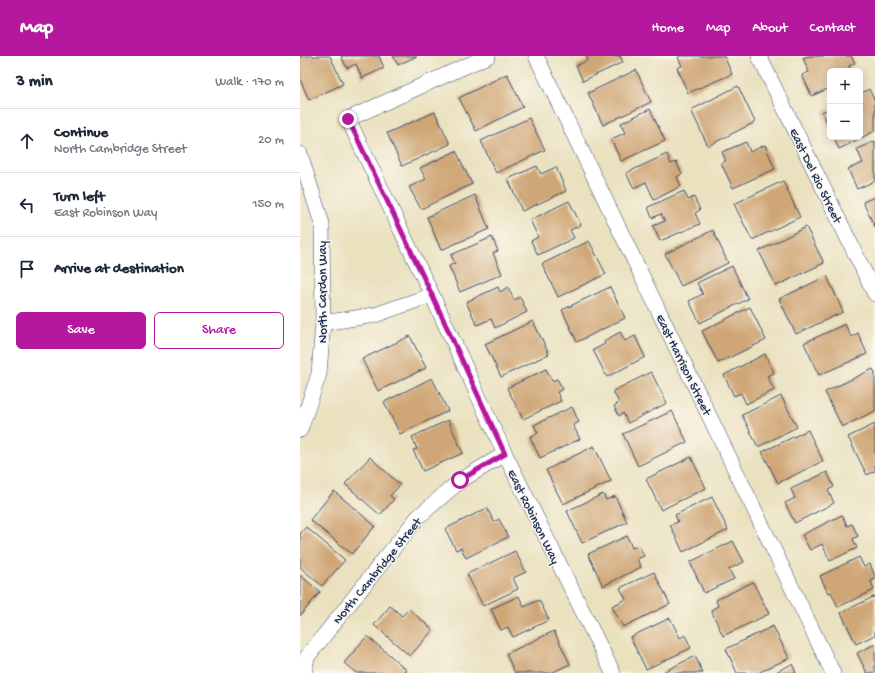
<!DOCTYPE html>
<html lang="en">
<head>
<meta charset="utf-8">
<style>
	body { margin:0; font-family:"Gochi Hand",sans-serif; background:#f2f2f3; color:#1f2937 }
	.controls { position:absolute; right:12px; top:12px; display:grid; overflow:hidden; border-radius:6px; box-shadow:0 2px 10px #0003 }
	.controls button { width:36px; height:36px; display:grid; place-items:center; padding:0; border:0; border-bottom:1px solid #e0e1e3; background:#fff; color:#1f2937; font:20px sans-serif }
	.stop { position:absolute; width:12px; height:12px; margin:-9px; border:3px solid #b5179e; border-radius:50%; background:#fff }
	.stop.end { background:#b5179e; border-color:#fff; box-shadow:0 1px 4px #0008 }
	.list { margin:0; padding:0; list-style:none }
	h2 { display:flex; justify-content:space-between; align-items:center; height:52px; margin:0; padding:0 16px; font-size:17px }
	h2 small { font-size:13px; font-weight:400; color:#747a83 }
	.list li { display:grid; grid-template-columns:26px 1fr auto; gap:12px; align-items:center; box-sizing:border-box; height:64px; padding:0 16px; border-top:1px solid #e0e1e3 }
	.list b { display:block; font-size:15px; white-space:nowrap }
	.list p { margin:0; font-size:13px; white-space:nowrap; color:#747a83 }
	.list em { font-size:13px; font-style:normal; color:#747a83 }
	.actions { display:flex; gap:8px; padding:12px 16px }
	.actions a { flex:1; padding:9px 0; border:1px solid #b5179e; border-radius:6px; text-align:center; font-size:14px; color:#b5179e }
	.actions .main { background:#b5179e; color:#fff }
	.icon { flex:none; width:22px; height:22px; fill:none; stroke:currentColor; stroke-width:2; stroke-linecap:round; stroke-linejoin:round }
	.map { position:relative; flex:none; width:575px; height:617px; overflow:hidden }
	header { display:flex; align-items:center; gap:24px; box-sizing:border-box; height:56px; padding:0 20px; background:#b5179e; color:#fff }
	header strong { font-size:19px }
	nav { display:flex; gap:22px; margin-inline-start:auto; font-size:14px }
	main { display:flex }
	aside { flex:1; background:#fff }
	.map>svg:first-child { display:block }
</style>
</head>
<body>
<header>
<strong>Map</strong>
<nav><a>Home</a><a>Map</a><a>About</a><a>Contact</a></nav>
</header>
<main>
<aside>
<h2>3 min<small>Walk · 170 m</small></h2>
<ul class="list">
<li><svg class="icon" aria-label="ahead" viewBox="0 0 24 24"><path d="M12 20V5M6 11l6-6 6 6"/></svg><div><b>Continue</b><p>North Cambridge Street</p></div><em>20 m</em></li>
<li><svg class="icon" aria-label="left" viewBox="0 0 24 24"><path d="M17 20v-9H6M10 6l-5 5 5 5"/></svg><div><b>Turn left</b><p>East Robinson Way</p></div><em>150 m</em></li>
<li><svg class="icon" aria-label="arrive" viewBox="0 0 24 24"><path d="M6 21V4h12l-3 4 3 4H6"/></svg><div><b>Arrive at destination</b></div></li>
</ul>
<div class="actions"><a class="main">Save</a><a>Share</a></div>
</aside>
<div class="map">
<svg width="575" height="617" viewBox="0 0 575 617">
	<rect width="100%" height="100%" fill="#fbf7ec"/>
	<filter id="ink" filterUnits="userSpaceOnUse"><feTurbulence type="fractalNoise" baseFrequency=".025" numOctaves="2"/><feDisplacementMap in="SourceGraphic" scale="8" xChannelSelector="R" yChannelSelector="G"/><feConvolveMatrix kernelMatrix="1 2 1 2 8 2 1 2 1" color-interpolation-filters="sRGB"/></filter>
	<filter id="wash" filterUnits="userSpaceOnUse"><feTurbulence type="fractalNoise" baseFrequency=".012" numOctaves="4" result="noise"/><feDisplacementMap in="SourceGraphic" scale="16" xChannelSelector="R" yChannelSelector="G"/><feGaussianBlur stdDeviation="0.9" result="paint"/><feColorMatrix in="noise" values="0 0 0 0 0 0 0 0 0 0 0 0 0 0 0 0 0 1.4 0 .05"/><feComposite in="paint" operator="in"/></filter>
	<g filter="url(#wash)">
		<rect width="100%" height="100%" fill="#eae1bf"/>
		<g id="blocks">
			<g fill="#cfa676">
				<polygon points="0,0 30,0 43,28 9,44 0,23"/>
				<polygon points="41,0 79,0 84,12 62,22 56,8 47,12"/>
				<polygon points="93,0 117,0 98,9"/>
				<polygon points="286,0 320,0 323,6 283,25 276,10 288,4"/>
				<polygon points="380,0 424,0 432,18 388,37 377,12 382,10 378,1"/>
				<polygon points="509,0 551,0 555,7 549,10 551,15 530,15 530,32 512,40 502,19 509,16 503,2"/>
				<polygon points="336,14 351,46 303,69 288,37"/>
				<polygon points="207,18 223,51 176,75 159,42"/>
				<polygon points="438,30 455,66 408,90 391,54"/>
				<polygon points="569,33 575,45 575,75 539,93 534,81 560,81 560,38"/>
				<polygon points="530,52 530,73 522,56"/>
				<polygon points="350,53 365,85 321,105 311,83 325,77 321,67"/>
				<polygon points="135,56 150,88 102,110 87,77"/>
				<polygon points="229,62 245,94 196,117 181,85"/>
				<polygon points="575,85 575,125 557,133 548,113 563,107 557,93"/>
				<polygon points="446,86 450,96 465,89 475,113 433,132 421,107 426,105 422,96"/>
				<polygon points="156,95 172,128 121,153 109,131 126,123 120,112"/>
				<polygon points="367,98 371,108 376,106 382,118 377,121 381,130 354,144 346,126 334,132 326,117"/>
				<polygon points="237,110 241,118 256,111 266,135 222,155 208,123"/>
				<polygon points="483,125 500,161 452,184 434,148"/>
				<polygon points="384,135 388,144 394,141 400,154 395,157 400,168 360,185 353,170 365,165 361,158 352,162 348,151"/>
				<polygon points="175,139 189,173 141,194 127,161"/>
				<polygon points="575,141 575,171 563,146"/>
				<polygon points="269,145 281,169 270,174 274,182 238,199 231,185 238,181 230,164"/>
				<polygon points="506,171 524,207 476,230 459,195"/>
				<polygon points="413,174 428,207 381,230 365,198"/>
				<polygon points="192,181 198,195 193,197 202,218 160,236 149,210 155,207 151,199"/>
				<polygon points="289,185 306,218 258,241 242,208"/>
				<polygon points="432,210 448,243 400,267 389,245 403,238 397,227"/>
				<polygon points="527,220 543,256 496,278 479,243"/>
				<polygon points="198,231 200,236 208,231 214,244 220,241 227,256 195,272 191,263 177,269 166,246"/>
				<polygon points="310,231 325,262 277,286 262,254"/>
				<polygon points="450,251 466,284 418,307 402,275"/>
				<polygon points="233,265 249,298 201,321 185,288"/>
				<polygon points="545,268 551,281 558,277 567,298 519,319 504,287"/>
				<polygon points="320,276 325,285 335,280 345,301 307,321 293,294 305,288 304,285"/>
				<polygon points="110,280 126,312 78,335 62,303"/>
				<polygon points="465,298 474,317 467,320 474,334 446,348 441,337 434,340 424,319"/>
				<polygon points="246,313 252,325 257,323 263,333 257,336 261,345 223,363 207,332"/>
				<polygon points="573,313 575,317 575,355 542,371 525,336"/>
				<polygon points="351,316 367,347 328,367 323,357 319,360 314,350 319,347 313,335"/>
				<polygon points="132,322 148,355 100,378 84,346"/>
				<polygon points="481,340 497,371 458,391 442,359"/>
				<polygon points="272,351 279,366 273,369 280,383 240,402 230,381 238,377 234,369"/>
				<polygon points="372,355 387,386 338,410 323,378"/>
				<polygon points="148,364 163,397 123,415 113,394 117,393 112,381"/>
				<polygon points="575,368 575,415 567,419 548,381"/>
				<polygon points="508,374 523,405 478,427 462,396"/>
				<polygon points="294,390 311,425 263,448 246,414"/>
				<polygon points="70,401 100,429 90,440 94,443 80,459 45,428"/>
				<polygon points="391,401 406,432 361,454 346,423"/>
				<polygon points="527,416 534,431 528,434 534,447 495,467 485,447 495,442 491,433"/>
				<polygon points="34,435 75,470 52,498 10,464"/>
				<polygon points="303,438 306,444 315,440 327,466 282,487 267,455"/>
				<polygon points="412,441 428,474 383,496 370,469 378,466 375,459"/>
				<polygon points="187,452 194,466 199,463 208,481 166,502 161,492 156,494 145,473"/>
				<polygon points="542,459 547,470 552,468 558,480 553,483 557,492 530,505 522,488 510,494 502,479"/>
				<polygon points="6,471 45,504 22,530 0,511 0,478"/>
				<polygon points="327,480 332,492 339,490 344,500 337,503 341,511 303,530 288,498"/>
				<polygon points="433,485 444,506 429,513 434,523 404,537 390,506"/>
				<polygon points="215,495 226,516 213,522 218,533 183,550 167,518"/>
				<polygon points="559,501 564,511 570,508 575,520 575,523 571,525 574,534 538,551 531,536 528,537 520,520"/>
				<polygon points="354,516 370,548 323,571 312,550 326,543 320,532"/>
				<polygon points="0,519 20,536 0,560"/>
				<polygon points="453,526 469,558 423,580 411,554 418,550 416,544"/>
				<polygon points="219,540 224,551 239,544 249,564 213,581 208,571 201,574 191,553"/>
				<polygon points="575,540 575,579 556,588 541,557"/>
				<polygon points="90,550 102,560 109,553 133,574 110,600 74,569"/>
				<polygon points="370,562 380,582 385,579 391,592 346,613 330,581"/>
				<polygon points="473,570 489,602 458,617 437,617 426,593"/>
				<polygon points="254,575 270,608 251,617 215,617 206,598"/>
				<polygon points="67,580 107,614 104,617 56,617 44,607"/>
				<polygon points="575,588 575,617 567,617 557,597"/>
				<polygon points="395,600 403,617 361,617"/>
				<polygon points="492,608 496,617 474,617"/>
			</g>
		</g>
	</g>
	<g filter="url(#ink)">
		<use href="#blocks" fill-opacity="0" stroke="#3a4a6d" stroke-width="1"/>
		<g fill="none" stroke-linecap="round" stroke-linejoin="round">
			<defs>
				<g id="minor">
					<polyline points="188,0 48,63 132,239 205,398 313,617"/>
					<polyline points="236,0 533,617"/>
					<polyline points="459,0 575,238"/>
					<polyline points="0,98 22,168 23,267 19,318 0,374"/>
					<polyline points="23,267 75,259 132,239"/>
					<polyline points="4,617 7,601 118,461 161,424 205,398"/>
				</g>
			</defs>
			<use href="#minor" stroke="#3a4a6d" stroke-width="16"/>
			<use href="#minor" stroke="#fff" stroke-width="15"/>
		</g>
	</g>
	<g fill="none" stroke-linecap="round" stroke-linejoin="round" filter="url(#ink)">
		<polyline stroke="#b5179e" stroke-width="5" points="48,63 132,239 205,398 160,424"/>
	</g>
	<g text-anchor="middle" stroke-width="3" stroke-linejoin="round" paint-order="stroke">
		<g font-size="13" fill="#1b2f5e" stroke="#fbf7ec">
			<text transform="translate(517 119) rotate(64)" y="5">East Del Rio Street</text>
			<text transform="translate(21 236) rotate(-90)" y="5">North Cardon Way</text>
			<text transform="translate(385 308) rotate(64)" y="5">East Harrison Street</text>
			<text transform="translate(235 460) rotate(64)" y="5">East Robinson Way</text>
			<text transform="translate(76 514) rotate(-51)" y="5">North Cambridge Street</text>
		</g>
	</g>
</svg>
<div class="controls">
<button>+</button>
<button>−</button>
</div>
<div class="stop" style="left:160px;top:424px"></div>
<div class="stop end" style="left:48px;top:63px"></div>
</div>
</main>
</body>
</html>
